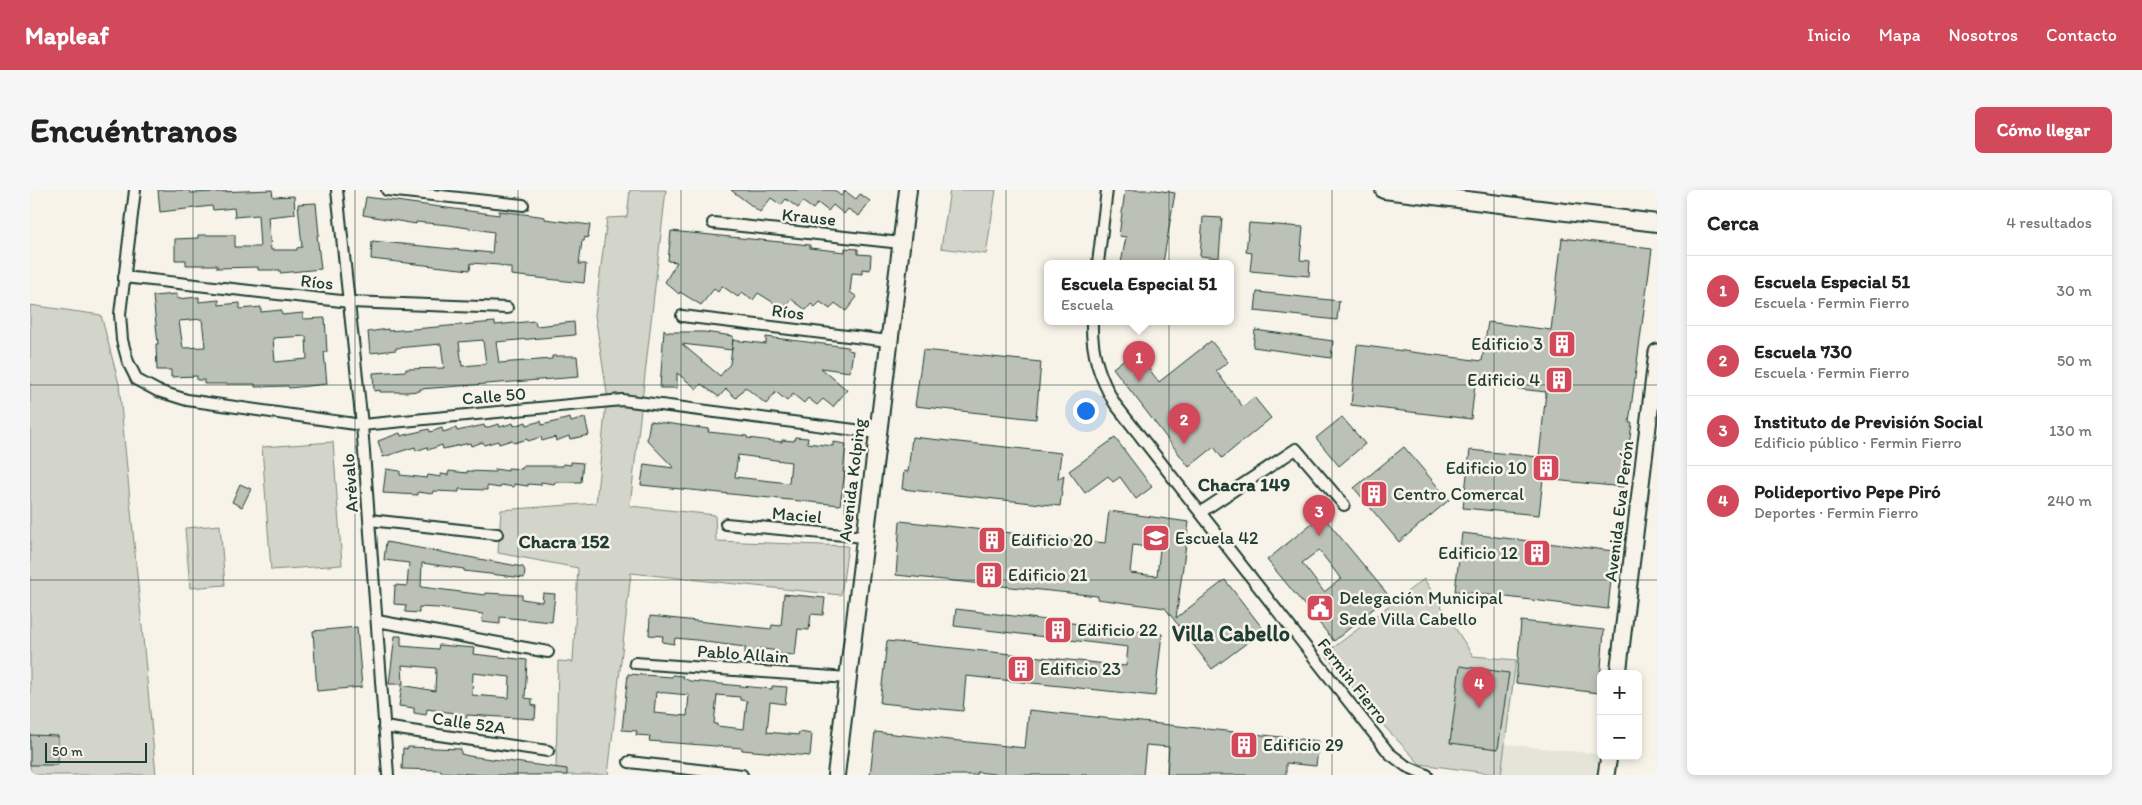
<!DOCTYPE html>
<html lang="es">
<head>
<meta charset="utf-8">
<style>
	body { margin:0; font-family:Itim,sans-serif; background:#f6f6f6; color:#222 }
	.controls { position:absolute; right:15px; bottom:15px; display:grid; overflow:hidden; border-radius:8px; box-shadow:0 2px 8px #0003 }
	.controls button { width:45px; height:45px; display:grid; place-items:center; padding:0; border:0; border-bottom:1px solid #e0e0e0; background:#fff; color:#222; font:25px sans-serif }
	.scale { position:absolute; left:15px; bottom:12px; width:102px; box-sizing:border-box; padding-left:5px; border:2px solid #1f3d34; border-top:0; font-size:14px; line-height:18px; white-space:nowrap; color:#1f3d34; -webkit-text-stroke:4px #f7f3e8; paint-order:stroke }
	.you { position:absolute; left:1055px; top:220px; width:18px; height:18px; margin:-12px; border:4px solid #fff; border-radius:50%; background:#1a73e8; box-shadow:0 0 0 8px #1a73e833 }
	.badge { display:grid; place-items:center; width:32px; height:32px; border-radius:50%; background:#d1495b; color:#fff; font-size:16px; font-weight:700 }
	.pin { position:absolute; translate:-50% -41px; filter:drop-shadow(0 1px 2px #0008) }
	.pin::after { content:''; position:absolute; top:26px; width:18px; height:15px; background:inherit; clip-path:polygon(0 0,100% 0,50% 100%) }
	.popup { position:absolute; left:1014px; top:70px; width:190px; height:65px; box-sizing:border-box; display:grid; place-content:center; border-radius:8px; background:#fff; filter:drop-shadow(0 1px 4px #0005); font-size:16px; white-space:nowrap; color:#767676 }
	.popup b { font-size:19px; color:#222 }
	.popup::after { content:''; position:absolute; left:50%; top:100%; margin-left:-10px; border:10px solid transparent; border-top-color:#fff }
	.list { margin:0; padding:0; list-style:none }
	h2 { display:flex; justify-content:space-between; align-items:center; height:65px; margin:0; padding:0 20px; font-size:21px }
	h2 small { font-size:16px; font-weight:400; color:#767676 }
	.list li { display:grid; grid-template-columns:32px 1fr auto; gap:15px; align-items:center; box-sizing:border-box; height:70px; padding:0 20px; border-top:1px solid #e0e0e0 }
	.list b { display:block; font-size:19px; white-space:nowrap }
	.list p { margin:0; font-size:16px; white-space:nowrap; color:#767676 }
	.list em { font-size:16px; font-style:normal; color:#767676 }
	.map { position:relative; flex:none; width:1627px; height:585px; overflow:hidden; border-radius:8px }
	header { display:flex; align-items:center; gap:30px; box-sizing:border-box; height:70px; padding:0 25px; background:#d1495b; color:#fff }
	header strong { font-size:24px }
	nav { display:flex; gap:28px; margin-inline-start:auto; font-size:18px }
	.intro { display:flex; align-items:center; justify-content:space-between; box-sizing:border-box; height:120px; padding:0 30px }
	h1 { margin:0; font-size:35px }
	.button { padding:12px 22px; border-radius:8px; background:#d1495b; color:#fff; font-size:18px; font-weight:700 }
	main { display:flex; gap:30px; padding:0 30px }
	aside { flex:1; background:#fff; border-radius:8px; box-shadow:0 2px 8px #0003 }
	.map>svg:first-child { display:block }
</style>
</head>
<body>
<header>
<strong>Mapleaf</strong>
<nav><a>Inicio</a><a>Mapa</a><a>Nosotros</a><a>Contacto</a></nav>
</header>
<div class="intro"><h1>Encuéntranos</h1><a class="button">Cómo llegar</a></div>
<main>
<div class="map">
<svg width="1627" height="585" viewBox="0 0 1627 585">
	<rect width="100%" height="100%" fill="#f7f3e8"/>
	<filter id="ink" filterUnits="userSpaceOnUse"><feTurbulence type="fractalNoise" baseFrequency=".02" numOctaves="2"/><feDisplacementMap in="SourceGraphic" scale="10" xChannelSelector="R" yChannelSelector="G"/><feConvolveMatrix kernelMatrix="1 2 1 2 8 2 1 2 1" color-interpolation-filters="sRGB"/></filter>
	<g filter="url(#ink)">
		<polygon fill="#e5e4d9" points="1475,554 1568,564 1566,585 1471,585"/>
		<g fill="#d3d5ca" stroke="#79897f">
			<polygon points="600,0 636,0 600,316 685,325 686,351 818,356 811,405 601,383 578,585 534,585 526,579 528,471 543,472 548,378 468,363 471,320 566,313 577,203 565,125 577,28 597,27"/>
			<polygon points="920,0 966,0 956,64 911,58"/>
			<polygon points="0,115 71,125 89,194 126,585 0,585"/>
			<polygon points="303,252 312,375 241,380 232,257"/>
			<polygon points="190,335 195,395 160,398 155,338"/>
			<polygon points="1394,389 1443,466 1486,470 1471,585 1390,574 1353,535 1295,464"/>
		</g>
		<g fill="#bbc1b6" stroke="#1f3d34" fill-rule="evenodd">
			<polygon points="128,0 159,0 160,3 242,0 243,7 264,6 265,24 238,27 241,60 267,60 267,58 272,57 268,14 286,13 289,45 287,45 291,79 250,83 250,80 228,80 228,77 187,78 187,75 156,75 156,70 145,70 145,49 168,48 168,45 205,45 205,57 230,57 228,25 205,27 204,18 183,20 182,16 130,22"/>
			<polygon points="701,0 804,0 811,6 815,1 826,9 830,4 840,11 829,26 818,19 814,24 803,15 798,21 788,13 783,19 773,12 768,18 756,9 751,15 741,8 730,22"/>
			<polygon points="1095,0 1126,0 1145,3 1133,73 1091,73 1096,47 1089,46"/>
			<polygon points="336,7 469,25 469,21 502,25 515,27 515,29 560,35 558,48 555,47 554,51 552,51 549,74 556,74 554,93 481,85 481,78 469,75 441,73 440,80 341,69 342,51 462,63 464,42 419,35 386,32 386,34 333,25"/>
			<polygon points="1173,27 1192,28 1189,68 1170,66"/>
			<polygon points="1219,33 1273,37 1270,70 1280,71 1279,86 1220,81 1222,63 1216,62"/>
			<polygon points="641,41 780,55 780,58 815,62 815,58 828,59 828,64 841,65 840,80 832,79 832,84 822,83 820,102 827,107 816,121 805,113 800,119 790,112 785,117 781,114 776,120 761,109 754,119 728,103 723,110 712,102 708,107 692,96 688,102 684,99 671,115 650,102 649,104 635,92 647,72 638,71"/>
			<polygon points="1532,48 1622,59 1599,233 1602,233 1598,263 1596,262 1593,297 1513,289 1509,325 1433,318 1440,260 1509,267 1516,202 1445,194 1441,229 1321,215 1327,155 1452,171 1458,132 1521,140"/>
			<polygon points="1227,102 1309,111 1307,130 1225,121"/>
			<path d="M147 104V109L169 107V112L189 110V115L210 113V119L231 117V122L251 120 252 125 273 123V129L295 128 297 162H294L297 194 259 198 258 196 225 197V194H174V190H167V186L141 187V180H127L126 154H128L123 106ZM172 129 175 157 153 158 149 131ZM276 146 277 169 245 172 243 148Z"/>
			<path d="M505 131 506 136 544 132 545 145 466 152 469 173 522 169V166H547L549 187 390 199V201L377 202H350V200L344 201 343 183 376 181V179L414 178 411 154 366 158V160L340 163 338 142 358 139V141L372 140 465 132V135ZM453 150 456 174 432 176 429 152Z"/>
			<polygon points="634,139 637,142 674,142 703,146 702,160 652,154 690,186 700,174 703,150 736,154 736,147 818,157 818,160 823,161 820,182 791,178 817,200 803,217 793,209 787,215 778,208 774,213 763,204 757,211 746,202 736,214 715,197 706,208 696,199 689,207 671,194 667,199 647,183 647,198 630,198"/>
			<polygon points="1225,140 1303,151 1301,168 1223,157"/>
			<polygon points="1181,151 1198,172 1186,181 1213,217 1224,207 1241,228 1192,268 1184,257 1159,277 1083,178 1105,161 1129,192"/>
			<polygon points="893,160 1011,172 1006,229 885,216"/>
			<polygon points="1312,227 1335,254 1309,276 1286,248"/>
			<polygon points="540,228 541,232 555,228 559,245 540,249 539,246 526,251 525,247 512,251 511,247 498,251 497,249 484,253 482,250 469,254 468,251 454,255 453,252 441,256 440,253 413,259 412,255 398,260 397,257 386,261 385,257 353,267 348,251 370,243 371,246 399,239 400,242 412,238 413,242 426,238 427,241 454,235 455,238 469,234 470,237 483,233 484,236 496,232 497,235 511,231 512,235"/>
			<path d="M620 231 679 239 678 242 717 246V248L752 252V250L764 251 765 247 778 248 777 253 803 256V252L816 254 813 282H815L810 315 611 295 614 274 644 278 617 250ZM708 265 761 272 759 293 705 287Z"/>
			<polygon points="882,247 1031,263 1028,289 1034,285 1030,316 872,299 874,281 878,282"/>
			<polygon points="1085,248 1122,297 1106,309 1090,287 1083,292 1078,286 1055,303 1039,281"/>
			<polygon points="1374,257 1419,310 1369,352 1324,298"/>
			<polygon points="541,272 553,273 551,292 525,292 524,294 511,292 511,295 498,294 498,296 484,294 484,297 471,295 470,298 457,296 457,300 429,299 429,302 403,301 402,304 388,302 388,305 353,303 356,279 370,281 370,285 397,288 398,285 411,287 411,284 418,285 419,281 437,283 437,281 465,282 465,279 478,281 478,278 492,279 493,276 533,276 533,274 541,275"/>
			<polygon points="210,294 221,299 212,317 202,312"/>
			<path d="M1079 321 1159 332 1146 428 1195 390 1234 440 1182 479 1135 418 1067 409 1068 406 866 385 870 331 1075 353ZM1103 355 1130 359 1127 386 1100 383Z"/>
			<path d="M1292 325 1359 406 1304 451 1237 370ZM1289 360 1311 389 1294 402 1272 373Z"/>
			<polygon points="1432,343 1584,361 1578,419 1425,401"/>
			<polygon points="356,352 493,377 495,381 494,388 434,381 434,379 392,373 391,397 455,405 456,403 492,405 492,409 512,412 513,403 525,404 522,432 470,427 470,434 452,432 453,424 408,418 389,417 389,423 375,422 376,415 364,414 365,395 377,396 379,373 354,370"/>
			<polygon points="754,404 795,408 793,425 781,424 779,440 768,439 765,465 748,464 748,461 726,458 725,465 715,464 715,457 676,452 676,451 645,448 644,454 632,452 633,446 619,445 620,426 741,439 742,435 751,436"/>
			<polygon points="926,419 1132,444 1125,506 936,486 933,521 850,513 857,451 1096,476 1098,457 924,436"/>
			<polygon points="1491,431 1574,440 1569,503 1486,493"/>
			<polygon points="327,437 332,497 287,501 283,441"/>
			<path d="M365 446H371V456L408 459 409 455 444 458 443 464 497 470 495 508 502 509V515L506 516 505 529 437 525 436 531 423 529 424 523 397 519 396 525 384 523V518L369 516 372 495 405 501 406 478 372 475 373 494H359ZM443 483 480 487 479 508 442 505Z"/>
			<polygon points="1430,476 1479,483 1468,559 1420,553"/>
			<path d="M598 484 642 487V485L653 486V488L660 491 742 499V496L757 497 755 514 740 512 737 542 768 545 769 542 782 544 780 566 712 560V558L619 551 620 546 606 545 607 541 592 540ZM626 502 659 505 657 526 624 523ZM687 505 710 507V510L717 511 714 539 687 536V534H684Z"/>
			<polygon points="999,520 1289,551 1286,576 1256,573 1256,585 1137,585 1139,557 1116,555 1113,585 973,585 947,582 947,585 840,585 845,542 995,558"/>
			<polygon points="0,545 28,546 28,575 0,575"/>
			<polygon points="378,557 431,559 431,564 439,566 537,579 537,585 455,585 411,582 411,580 372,579 373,558 377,559"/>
		</g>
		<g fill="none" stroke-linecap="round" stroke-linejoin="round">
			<defs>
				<g id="street">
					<polyline points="105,0 90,124 92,150 98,172 107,190 128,201 157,210 332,235 592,210 848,243"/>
					<polyline points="307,0 332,235 358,585"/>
					<polyline points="357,0 493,15"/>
					<polyline points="683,33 871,53"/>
					<polyline points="1068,73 1077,0"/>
					<polyline points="94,87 320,112 477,118"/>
					<polyline points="652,126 859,151"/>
					<path d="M1062 131C1061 162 1069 187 1085 214L1359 563 1376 576 1397 585"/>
					<polyline points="1171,322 1266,259 1314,315"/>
					<polyline points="340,330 467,344"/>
					<polyline points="696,334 835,347"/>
					<polyline points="347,431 518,462"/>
					<polyline points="605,473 818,488"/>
					<polyline points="354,537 518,561"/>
					<polyline points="599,572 712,585"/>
				</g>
				<g id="secondary">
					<polyline points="1588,484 1627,162"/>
					<polyline points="1576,585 1579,566"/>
				</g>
				<g id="primary">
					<polyline points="1354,0 1627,33"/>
					<polyline points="806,585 878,0"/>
				</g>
			</defs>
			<use href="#street" stroke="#1f3d34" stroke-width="14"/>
			<use href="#secondary" stroke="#1f3d34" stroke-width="19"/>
			<use href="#primary" stroke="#1f3d34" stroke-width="20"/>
			<use href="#street" stroke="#f7f3e8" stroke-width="10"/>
			<use href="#secondary" stroke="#f7f3e8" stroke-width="15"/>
			<use href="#primary" stroke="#f7f3e8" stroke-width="16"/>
		</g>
	</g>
	<path fill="none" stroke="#1f3d34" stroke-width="1" stroke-opacity="0.55" d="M163 0V585M325 0V585M488 0V585M651 0V585M814 0V585M976 0V585M1139 0V585M1302 0V585M1464 0V585M0 195H1627M0 390H1627"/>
	<defs>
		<symbol id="building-square" viewBox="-11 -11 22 22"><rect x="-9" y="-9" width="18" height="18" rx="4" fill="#d1495b" stroke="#f7f3e8"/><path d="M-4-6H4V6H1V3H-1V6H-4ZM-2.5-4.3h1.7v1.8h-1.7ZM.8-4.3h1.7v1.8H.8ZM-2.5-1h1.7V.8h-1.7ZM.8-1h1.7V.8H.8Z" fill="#fff"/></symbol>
		<symbol id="school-square" viewBox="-11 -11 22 22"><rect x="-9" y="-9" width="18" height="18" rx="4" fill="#d1495b" stroke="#f7f3e8"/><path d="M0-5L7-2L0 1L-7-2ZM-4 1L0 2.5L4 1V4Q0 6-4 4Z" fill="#fff"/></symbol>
		<symbol id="civic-square" viewBox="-11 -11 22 22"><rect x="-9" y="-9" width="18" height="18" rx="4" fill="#d1495b" stroke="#f7f3e8"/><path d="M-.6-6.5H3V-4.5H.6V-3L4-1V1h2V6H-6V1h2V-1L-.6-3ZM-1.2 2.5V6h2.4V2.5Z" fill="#fff"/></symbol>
	</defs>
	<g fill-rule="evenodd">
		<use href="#building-square" x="1516" y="138" width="32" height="32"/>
		<use href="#building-square" x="1513" y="174" width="32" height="32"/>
		<use href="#building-square" x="1500" y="262" width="32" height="32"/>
		<use href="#building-square" x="1328" y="288" width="32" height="32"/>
		<use href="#school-square" x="1110" y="332" width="32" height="32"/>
		<use href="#building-square" x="946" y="334" width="32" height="32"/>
		<use href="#building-square" x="1491" y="347" width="32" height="32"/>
		<use href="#building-square" x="943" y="369" width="32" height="32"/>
		<use href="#civic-square" x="1274" y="402" width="32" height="32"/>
		<use href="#building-square" x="1012" y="424" width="32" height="32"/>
		<use href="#building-square" x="975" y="463" width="32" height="32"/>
		<use href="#building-square" x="1198" y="539" width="32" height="32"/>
	</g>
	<g text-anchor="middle" stroke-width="5" stroke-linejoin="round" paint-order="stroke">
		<g font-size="18" fill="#1f3d34" stroke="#f7f3e8">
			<text transform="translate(779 27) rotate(6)" y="6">Krause</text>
			<text transform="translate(287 92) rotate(6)" y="6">Ríos</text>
			<text transform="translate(758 122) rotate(7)" y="6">Ríos</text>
			<text transform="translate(464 206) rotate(-5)" y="6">Calle 50</text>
			<text transform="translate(822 290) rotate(-83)" y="6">Avenida Kolping</text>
			<text transform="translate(320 293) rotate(-94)" y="6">Arévalo</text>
			<text transform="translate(1589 321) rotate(-83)" y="6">Avenida Eva Perón</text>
			<text transform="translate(767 325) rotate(5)" y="6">Maciel</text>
			<text transform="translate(713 464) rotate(4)" y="6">Pablo Allain</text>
			<text transform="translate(1323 491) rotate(52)" y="6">Fermin Fierro</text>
			<text transform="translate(439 533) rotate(8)" y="6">Calle 52A</text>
		</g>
		<g font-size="18" fill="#1f3d34" stroke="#f7f3e8" text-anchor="start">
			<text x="1513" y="160" text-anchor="end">Edificio 3</text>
			<text x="1510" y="196" text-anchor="end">Edificio 4</text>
			<text x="1497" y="284" text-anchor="end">Edificio 10</text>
			<text x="1363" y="310">Centro Comercal</text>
			<text x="1145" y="354">Escuela 42</text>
			<text x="981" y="356">Edificio 20</text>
			<text x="1488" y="369" text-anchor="end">Edificio 12</text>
			<text x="978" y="391">Edificio 21</text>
			<text x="1309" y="414">Delegación Municipal<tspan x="1309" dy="21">Sede Villa Cabello</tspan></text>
			<text x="1047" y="446">Edificio 22</text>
			<text x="1010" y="485">Edificio 23</text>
			<text x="1233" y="561">Edificio 29</text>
		</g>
		<g font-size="19" font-weight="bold" fill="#1f3d34" stroke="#f7f3e8">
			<text x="1214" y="301">Chacra 149</text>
			<text x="534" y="358">Chacra 152</text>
		</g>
		<g font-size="22" font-weight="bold" fill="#1f3d34" stroke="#f7f3e8">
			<text x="1201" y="451">Villa Cabello</text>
		</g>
	</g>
</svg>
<div class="controls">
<button>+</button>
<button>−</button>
</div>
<div class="scale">50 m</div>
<div class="you"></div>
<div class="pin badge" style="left:1109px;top:192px">1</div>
<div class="popup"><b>Escuela Especial 51</b>Escuela</div>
<div class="pin badge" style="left:1154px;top:254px">2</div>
<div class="pin badge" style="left:1289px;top:346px">3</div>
<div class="pin badge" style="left:1449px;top:518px">4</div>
</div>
<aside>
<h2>Cerca<small>4 resultados</small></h2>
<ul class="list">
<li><span class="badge">1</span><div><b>Escuela Especial 51</b><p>Escuela · Fermin Fierro</p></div><em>30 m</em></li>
<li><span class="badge">2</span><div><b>Escuela 730</b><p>Escuela · Fermin Fierro</p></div><em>50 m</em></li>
<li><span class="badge">3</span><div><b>Instituto de Previsión Social</b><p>Edificio público · Fermin Fierro</p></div><em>130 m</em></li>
<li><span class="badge">4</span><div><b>Polideportivo Pepe Piró</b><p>Deportes · Fermin Fierro</p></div><em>240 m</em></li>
</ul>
</aside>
</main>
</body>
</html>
